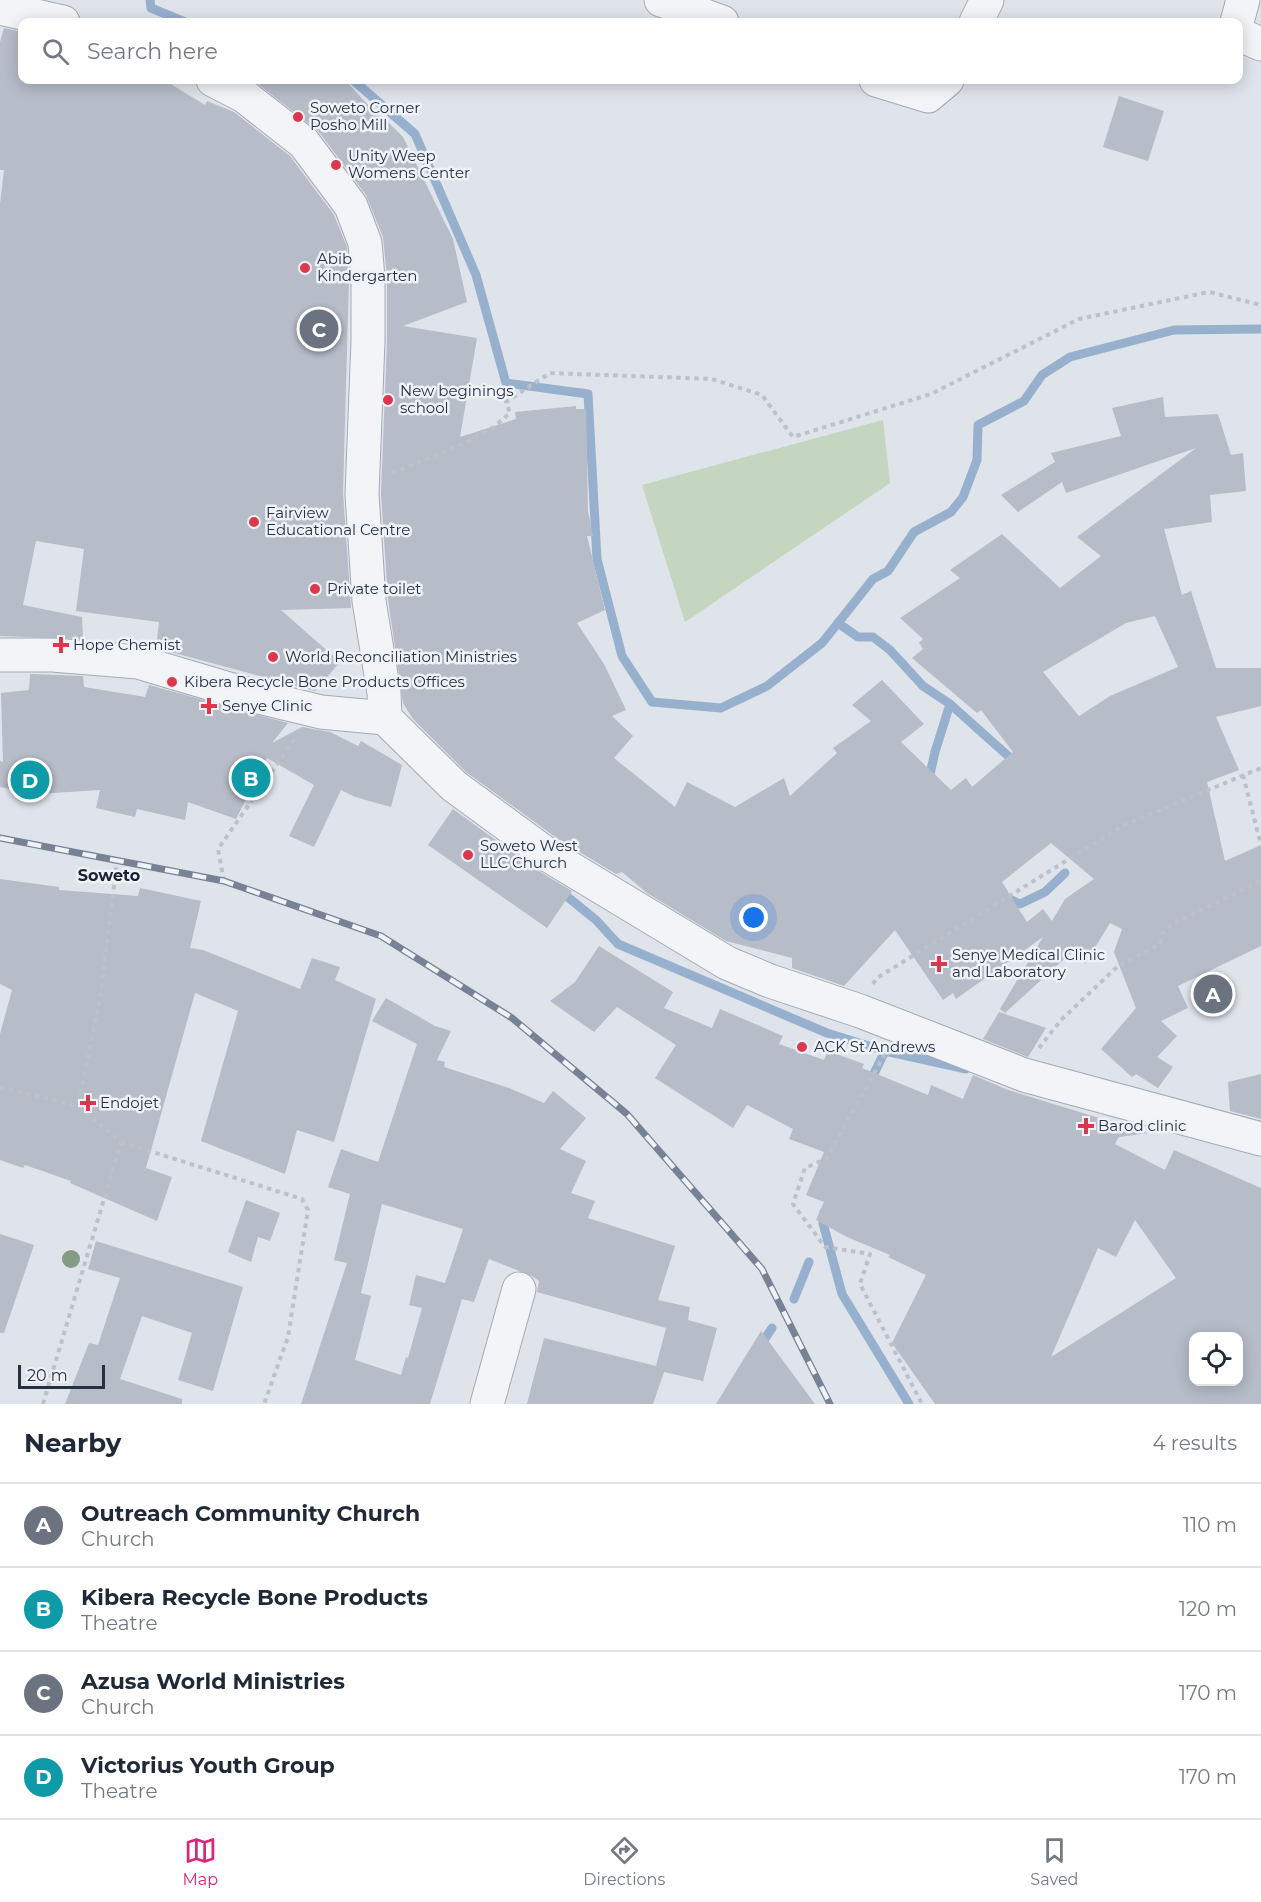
<!DOCTYPE html>
<html lang="en">
<head>
<meta charset="utf-8">
<style>
	body { margin:0; font-family:Montserrat,sans-serif; background:#f2f2f3; color:#1f2937 }
	.controls { position:absolute; right:18px; bottom:18px; display:grid; overflow:hidden; border-radius:12px; box-shadow:0 3px 15px #0003 }
	.controls button { width:54px; height:54px; display:grid; place-items:center; padding:0; border:0; border-bottom:2px solid #e0e1e3; background:#fff; color:#1f2937; font:30px sans-serif }
	.scale { position:absolute; left:18px; bottom:15px; width:87px; box-sizing:border-box; padding-left:6px; border:3px solid #263043; border-top:0; font-size:16px; line-height:21px; white-space:nowrap; color:#263043; -webkit-text-stroke:4px #eff2f7; paint-order:stroke }
	.you { position:absolute; left:754px; top:918px; width:21px; height:21px; margin:-15px; border:4px solid #fff; border-radius:50%; background:#1a73e8; box-shadow:0 0 0 9px #1a73e833 }
	.badge { display:grid; place-items:center; width:39px; height:39px; border-radius:50%; background:#db2777; color:#fff; font-size:20px; font-weight:700 }
	.pin { position:absolute; translate:-50% -50%; border:3px solid #fff; box-shadow:0 2px 6px #0006 }
	.list { margin:0; padding:0; list-style:none }
	h2 { display:flex; justify-content:space-between; align-items:center; height:78px; margin:0; padding:0 24px; font-size:26px }
	h2 small { font-size:20px; font-weight:400; color:#747a83 }
	.list li { display:grid; grid-template-columns:39px 1fr auto; gap:18px; align-items:center; box-sizing:border-box; height:84px; padding:0 24px; border-top:2px solid #e0e1e3 }
	.list b { display:block; font-size:22px; white-space:nowrap }
	.list p { margin:0; font-size:20px; white-space:nowrap; color:#747a83 }
	.list em { font-size:20px; font-style:normal; color:#747a83 }
	.icon { flex:none; width:33px; height:33px; fill:none; stroke:currentColor; stroke-width:2; stroke-linecap:round; stroke-linejoin:round }
	.map { position:relative; flex:none; width:1261px; height:1404px; overflow:hidden }
	.search { position:absolute; background:#fff; box-shadow:0 3px 15px #0003; left:18px; right:18px; top:18px; height:66px; display:flex; align-items:center; gap:15px; box-sizing:border-box; padding:0 21px; border-radius:12px; color:#747a83; font-size:22px }
	.sheet { height:414px; background:#fff }
	nav { display:flex; justify-content:space-around; align-items:center; box-sizing:border-box; height:84px; border-top:2px solid #e0e1e3; background:#fff; font-size:16px; color:#747a83 }
	nav a { display:grid; justify-items:center; gap:3px }
	nav .on { color:#db2777 }
	.map>svg:first-child { display:block }
</style>
</head>
<body>
<div class="map">
<svg width="1261" height="1404" viewBox="0 0 1261 1404">
	<rect width="100%" height="100%" fill="#dfe3ea"/>
	<polygon fill="#c4d5c0" points="883,420 890,483 685,622 642,485"/>
	<g fill="none" stroke-linecap="round" stroke-linejoin="round">
		<g stroke="#97b0ce" stroke-width="9">
			<polyline points="150,0 151,8 185,22"/>
			<polyline points="353,80 415,134 476,275 506,383 588,394 597,559 622,656 652,702 721,708 767,686 822,643 873,579 888,571 914,532 951,512 963,497 977,460 978,425 1024,401 1042,375 1070,357 1174,330 1261,329"/>
			<polyline points="838,623 858,637 873,637 890,650 923,686 950,704 935,752 928,783"/>
			<polyline points="950,704 1016,763"/>
			<polyline points="559,890 596,920 618,944 827,1033 885,1051 966,1069"/>
			<polyline points="1005,897 1020,904 1045,892 1065,873"/>
			<polyline points="869,1084 885,1051"/>
			<polyline points="824,1212 823,1223 842,1294 909,1404"/>
			<polyline points="794,1299 809,1262"/>
			<polyline points="760,1346 772,1328"/>
		</g>
	</g>
	<g fill="#b6bcc8" fill-rule="evenodd">
		<polygon points="4,28 22,32 22,80 164,80 205,105 207,101 234,112 290,156 334,215 347,247 349,279 343,493 351,608 281,610 340,662 315,691 156,648 159,622 76,611 84,549 36,541 23,605 82,617 83,639 0,636 0,204 4,170 0,170 0,42"/>
		<path d="M253 80H345L382 120 384 118 403 137 453 239 467 302 403 326 477 338 460 437 516 419 515 412 576 406V409H586L588 511 593 536H587L605 610 577 623 604 664 626 710 612 716 633 736 614 758 675 807 687 782 735 807 784 778 790 796 837 753 833 748 871 721 852 705 882 680 924 724 901 742 951 790 966 778 972 787 1013 752 981 710 977 713 912 658 923 649 919 643 923 639 900 618 960 578 950 570 1002 534 1060 588 1101 556 1077 537 1196 448 1066 493 1062 482 1018 512 1001 495 1055 462 1051 453 1121 436 1112 408 1163 397 1165 417 1218 414 1231 455 1243 453 1246 491 1210 495 1212 522 1164 529 1182 595 1191 591 1216 668H1261V706L1216 717 1239 770 1207 782 1225 861 1261 845V946L1178 986 1188 1008 1161 1021 1177 1036 1157 1057 1173 1067 1158 1088 1136 1074 1132 1077 1101 1049 1136 1008 1114 952 1122 929 1110 923 1085 964 1076 948 1005 1013 1000 1009 1043 937 956 999 953 993 943 1000 895 930 844 986 792 968V958L726 941 647 893 622 872 616 874 558 839 466 772 413 719 403 703 388 599 381 494 387 341V278L383 237 366 195 319 132ZM1155 616 1178 667 1110 696 1079 716 1043 672 1126 623ZM1051 843 1094 879 1065 899 1052 921 1043 909 1027 922 1002 882Z"/>
		<polygon points="1119,96 1164,111 1148,161 1103,147"/>
		<polygon points="30,674 83,676 84,687 145,697 149,685 288,723 272,743 302,727 330,732 358,746 361,741 402,765 391,807 355,797 341,790 314,847 289,836 314,785 267,758 236,819 188,802 185,820 137,809 135,817 96,808 100,790 21,795 20,791 0,787 0,761 3,762 1,693 29,690"/>
		<polygon points="453,809 537,870 572,891 547,928 428,845"/>
		<polygon points="0,879 59,887 59,890 138,896 140,888 201,901 190,948 203,950 300,989 312,958 340,967 335,980 376,999 334,1142 297,1130 285,1174 201,1141 238,1011 195,993 146,1168 172,1177 157,1221 70,1183 71,1181 25,1165 23,1168 0,1160 0,1034 12,990 0,984"/>
		<path d="M599 946 673 992 664 1008 712 1028 720 1009 783 1036 779 1044 824 1060 828 1051 864 1064 862 1068 928 1095 931 1085 963 1099 973 1075 1008 1090 1148 1133 1119 1137 1115 1144 1165 1170 1174 1150 1261 1188V1404H935L892 1343 926 1275 888 1257 890 1255 847 1237 816 1220 824 1202 806 1195 824 1152 789 1139 793 1129 747 1105 733 1128 655 1078 676 1045 617 1007 594 1032 550 1001 575 982ZM1135 1220 1176 1278 1051 1357 1098 1248 1116 1257ZM1194 1336H1239V1382H1194Z"/>
		<path d="M386 998 435 1026 451 1031 437 1060 445 1062 444 1067 509 1088 544 1103 553 1091 586 1118 560 1149 586 1161 571 1193 595 1201 588 1218 675 1246 658 1300 690 1307 688 1320 717 1328 703 1381 664 1372 653 1404H527L544 1338 656 1366 666 1328 537 1292 539 1281 532 1276 489 1259 474 1302 462 1299 430 1404H301L347 1263 334 1260 350 1194 328 1187 341 1149 378 1162 417 1044 372 1021ZM382 1204 463 1229 445 1283 416 1275 409 1305 422 1308 408 1358 406 1357 401 1375 355 1360 371 1296 361 1293Z"/>
		<polygon points="999,1012 1046,1028 1028,1057 983,1039"/>
		<polygon points="1261,1074 1261,1119 1230,1111 1228,1082"/>
		<polygon points="246,1200 280,1213 270,1241 258,1237 251,1262 228,1252"/>
		<polygon points="0,1234 34,1245 4,1333 0,1333"/>
		<polygon points="96,1241 243,1287 213,1391 178,1380 192,1333 142,1316 120,1379 182,1399 182,1404 65,1404 89,1343 98,1345 120,1278 88,1269"/>
		<polygon points="761,1331 815,1404 716,1404"/>
	</g>
	<g fill="none" stroke-linecap="round" stroke-linejoin="round">
		<defs>
			<g id="minor">
				<polyline points="661,0 722,22"/>
				<polyline points="0,8 63,22"/>
				<polyline points="976,22 987,0"/>
				<polyline points="1237,22 1243,0"/>
				<polyline points="1238,34 1261,44"/>
				<polyline points="213,80 244,96 304,143 351,206 365,243 368,278 368,341 362,494 369,601 384,693 385,718 454,786 548,855 727,963 770,981 860,1011 1024,1075 1261,1139"/>
				<polyline points="876,80 928,96 947,80"/>
				<polyline points="0,655 53,655 138,662 239,692 321,712 385,718"/>
				<polyline points="487,1404 519,1289"/>
			</g>
		</defs>
		<use href="#minor" stroke="#a4aab5" stroke-width="35"/>
		<g stroke="#bec1c9" stroke-width="4" stroke-dasharray="4.5 4.5" stroke-linecap="butt">
			<polyline points="392,473 467,442 494,427 510,413 506,402 550,373 712,379 762,395 793,437 931,394 1079,319 1209,292 1261,305"/>
			<polyline points="1243,775 1261,845"/>
			<polyline points="224,881 218,849 296,737"/>
			<polyline points="873,984 877,978 1124,825 1261,768"/>
			<polyline points="1039,1048 1061,1020 1118,966 1160,944 1162,934 1172,924 1261,881"/>
			<polyline points="885,1054 826,1159 805,1168 793,1204 825,1247 870,1254 860,1284 922,1404"/>
			<polyline points="0,1087 78,1106"/>
			<polyline points="121,1142 302,1199 308,1210 288,1337 264,1404"/>
			<polyline points="43,1404 121,1142 78,1106 100,999 117,862"/>
		</g>
		<use href="#minor" stroke="#f3f4f8" stroke-width="33"/>
		<defs>
			<polyline id="rail" points="0,838 224,881 381,936 512,1018 627,1114 762,1269 830,1404"/>
		</defs>
		<use href="#rail" stroke="#778295" stroke-width="7"/>
		<use href="#rail" stroke="#eff2f7" stroke-width="4.5" stroke-dasharray="14" stroke-linecap="butt"/>
	</g>
	<circle fill="#849b85" cx="71" cy="1259" r="9"/>
	<g fill="#dc384d" stroke="#eff2f7" stroke-width="2">
		<circle cx="298" cy="117" r="6"/>
		<circle cx="336" cy="165" r="6"/>
		<circle cx="305" cy="268" r="6"/>
		<circle cx="388" cy="400" r="6"/>
		<circle cx="254" cy="522" r="6"/>
		<circle cx="315" cy="589" r="6"/>
		<path d="M58 636h6v6h6v6h-6v6h-6v-6h-6v-6h6z"/>
		<circle cx="273" cy="657" r="6"/>
		<circle cx="172" cy="682" r="6"/>
		<path d="M206 697h6v6h6v6h-6v6h-6v-6h-6v-6h6z"/>
		<circle cx="468" cy="855" r="6"/>
		<path d="M936 955h6v6h6v6h-6v6h-6v-6h-6v-6h6z"/>
		<circle cx="802" cy="1047" r="6"/>
		<path d="M85 1094h6v6h6v6h-6v6h-6v-6h-6v-6h6z"/>
		<path d="M1083 1117h6v6h6v6h-6v6h-6v-6h-6v-6h6z"/>
	</g>
	<g text-anchor="middle" stroke-width="5" stroke-linejoin="round" paint-order="stroke">
		<g font-size="15" fill="#263043" stroke="#eff2f7" text-anchor="start">
			<text x="310" y="113">Soweto Corner<tspan x="310" dy="17">Posho Mill</tspan></text>
			<text x="348" y="161">Unity Weep<tspan x="348" dy="17">Womens Center</tspan></text>
			<text x="317" y="264">Abib<tspan x="317" dy="17">Kindergarten</tspan></text>
			<text x="400" y="396">New beginings<tspan x="400" dy="17">school</tspan></text>
			<text x="266" y="518">Fairview<tspan x="266" dy="17">Educational Centre</tspan></text>
			<text x="327" y="594">Private toilet</text>
			<text x="73" y="650">Hope Chemist</text>
			<text x="285" y="662">World Reconciliation Ministries</text>
			<text x="184" y="687">Kibera Recycle Bone Products Offices</text>
			<text x="222" y="711">Senye Clinic</text>
			<text x="480" y="851">Soweto West<tspan x="480" dy="17">LLC Church</tspan></text>
			<text x="952" y="960">Senye Medical Clinic<tspan x="952" dy="17">and Laboratory</tspan></text>
			<text x="814" y="1052">ACK St Andrews</text>
			<text x="100" y="1108">Endojet</text>
			<text x="1098" y="1131">Barod clinic</text>
		</g>
		<g font-size="16" font-weight="bold" fill="#192134" stroke="#eff2f7">
			<text x="109" y="881">Soweto</text>
		</g>
	</g>
</svg>
<div class="controls">
<button><svg class="icon" aria-label="locate" viewBox="0 0 24 24"><circle cx="12" cy="12" r="6"/><path d="M12 2v4M12 18v4M2 12h4M18 12h4"/></svg></button>
</div>
<div class="scale">20 m</div>
<div class="you"></div>
<div class="pin badge" style="left:1213px;top:994px;background:#6b7280">A</div>
<div class="pin badge" style="left:251px;top:778px;background:#0f9aa8">B</div>
<div class="pin badge" style="left:319px;top:329px;background:#6b7280">C</div>
<div class="pin badge" style="left:30px;top:780px;background:#0f9aa8">D</div>
<div class="search"><svg class="icon" aria-label="search" viewBox="0 0 24 24"><circle cx="10" cy="10" r="6"/><path d="M15 15l6 6"/></svg>Search here</div>
</div>
<section class="sheet">
<h2>Nearby<small>4 results</small></h2>
<ul class="list">
<li><span class="badge" style="background:#6b7280">A</span><div><b>Outreach Community Church</b><p>Church</p></div><em>110 m</em></li>
<li><span class="badge" style="background:#0f9aa8">B</span><div><b>Kibera Recycle Bone Products</b><p>Theatre</p></div><em>120 m</em></li>
<li><span class="badge" style="background:#6b7280">C</span><div><b>Azusa World Ministries</b><p>Church</p></div><em>170 m</em></li>
<li><span class="badge" style="background:#0f9aa8">D</span><div><b>Victorius Youth Group</b><p>Theatre</p></div><em>170 m</em></li>
</ul>
</section>
<nav>
<a class="on"><svg class="icon" aria-label="map" viewBox="0 0 24 24"><path d="M3 6l6-2 6 2 6-2v14l-6 2-6-2-6 2zM9 4v14M15 6v14"/></svg>Map</a>
<a><svg class="icon" aria-label="directions" viewBox="0 0 24 24"><path d="M12 3l9 9-9 9-9-9zM9 14v-3h6M13 9l2 2-2 2"/></svg>Directions</a>
<a><svg class="icon" aria-label="saved" viewBox="0 0 24 24"><path d="M7 4h10v16l-5-4-5 4z"/></svg>Saved</a>
</nav>
</body>
</html>
